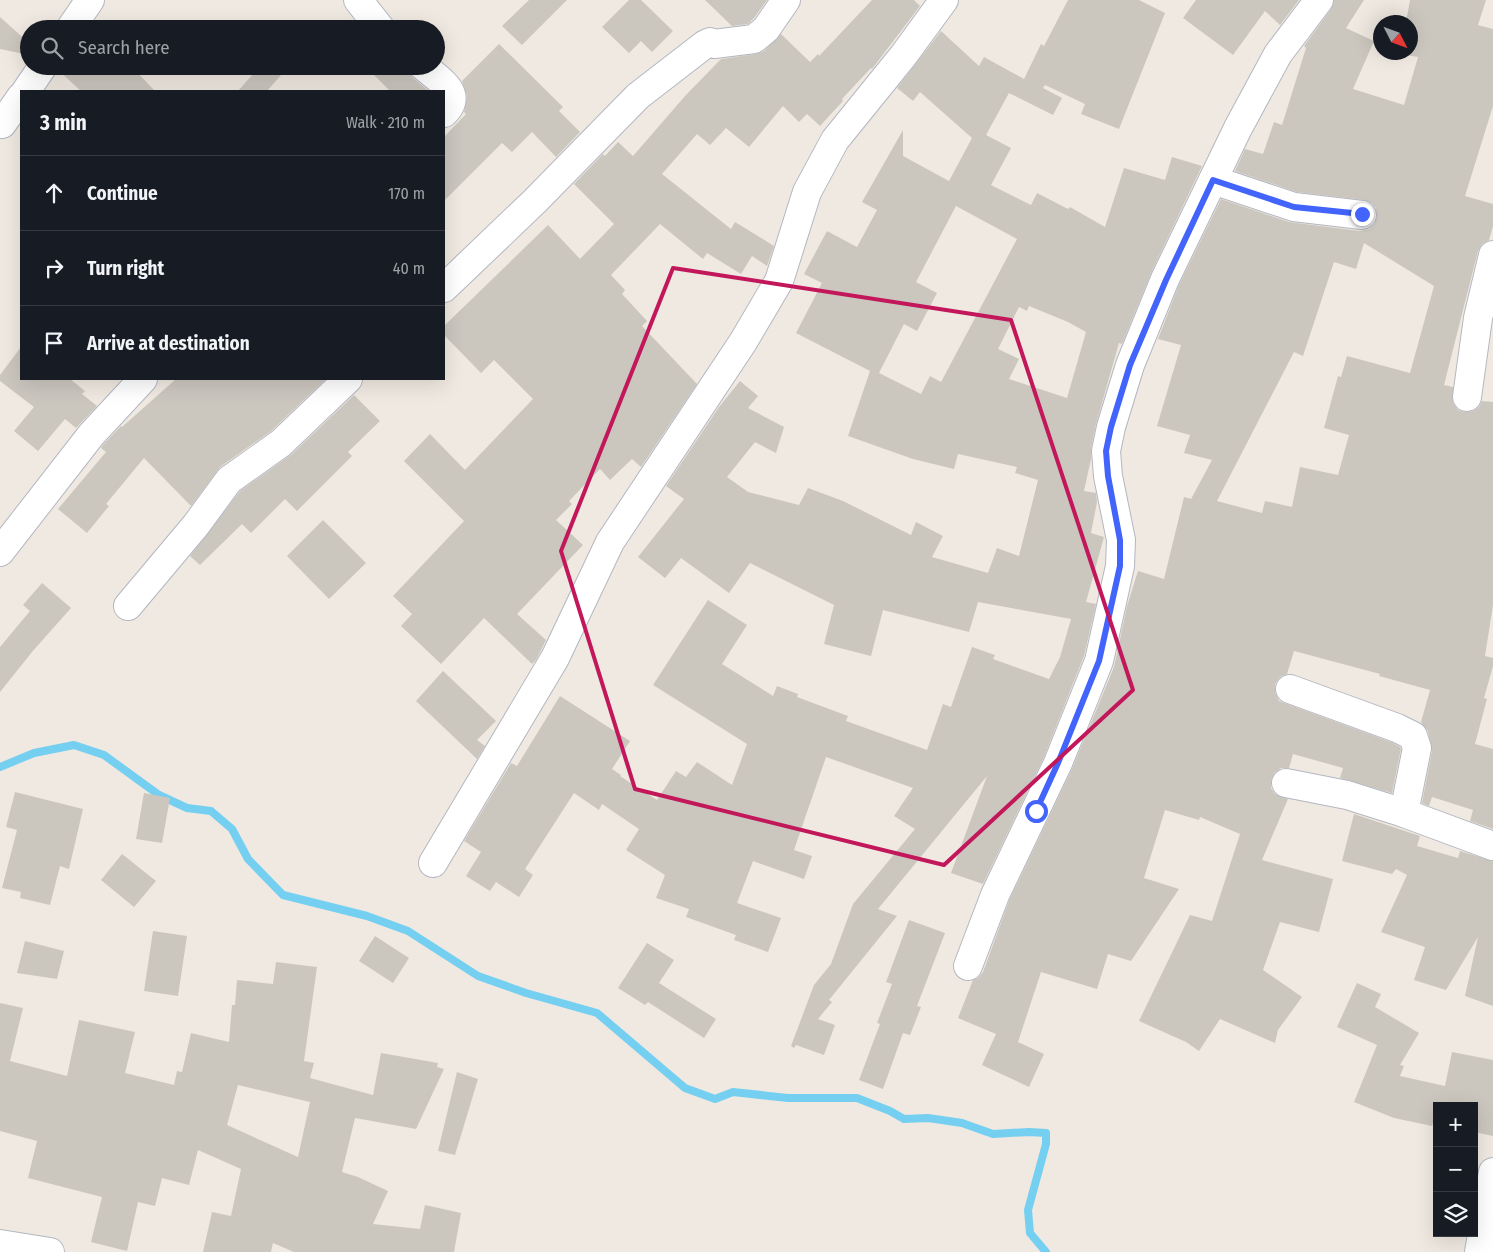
<!DOCTYPE html>
<html lang="en">
<head>
<meta charset="utf-8">
<style>
	body { margin:0; font-family:"Fira Sans Condensed",sans-serif; background:#20242c; color:#f1f3f6 }
	.controls { position:absolute; right:15px; bottom:15px; display:grid; overflow:hidden; border-radius:0px; box-shadow:0 5px 20px #0002 }
	.controls button { width:45px; height:45px; display:grid; place-items:center; padding:0; border:0; border-bottom:1px solid #363941; background:#171b24; color:#f1f3f6; font:25px sans-serif }
	.compass { position:absolute; left:1373px; top:15px; width:45px; height:45px; border-radius:50%; background:#171b24; box-shadow:0 5px 20px #0002; rotate:132deg }
	.stop { position:absolute; width:15px; height:15px; margin:-11px; border:4px solid #4264fb; border-radius:50%; background:#fff }
	.stop.end { background:#4264fb; border-color:#fff; box-shadow:0 1px 5px #0008 }
	.list { margin:0; padding:0; list-style:none }
	h2 { display:flex; justify-content:space-between; align-items:center; height:65px; margin:0; padding:0 20px; font-size:21px }
	h2 small { font-size:16px; font-weight:400; color:#9ea1a6 }
	.list li { display:grid; grid-template-columns:32px 1fr auto; gap:15px; align-items:center; box-sizing:border-box; height:75px; padding:0 20px; border-top:1px solid #363941 }
	.list b { display:block; font-size:19px; white-space:nowrap }
	.list em { font-size:16px; font-style:normal; color:#9ea1a6 }
	.icon { flex:none; width:28px; height:28px; fill:none; stroke:currentColor; stroke-width:2; stroke-linecap:round; stroke-linejoin:round }
	.map { position:relative; flex:none; width:1493px; height:1252px; overflow:hidden }
	.search { position:absolute; background:#171b24; box-shadow:0 5px 20px #0002; left:20px; top:20px; width:425px; height:55px; display:flex; align-items:center; gap:12px; box-sizing:border-box; padding:0 18px; border-radius:28px; color:#9ea1a6; font-size:19px }
	.panel { position:absolute; background:#171b24; box-shadow:0 5px 20px #0002; left:20px; top:90px; width:425px; height:290px; border-radius:0px }
	.map>svg:first-child { display:block }
</style>
</head>
<body>
<div class="map">
<svg width="1493" height="1252" viewBox="0 0 1493 1252">
	<rect width="100%" height="100%" fill="#efe9e1"/>
	<g fill="none" stroke-linecap="round" stroke-linejoin="round">
		<polyline stroke="#75cff0" stroke-width="8" points="0,767 34,753 74,745 104,755 159,795 187,808 211,811 232,829 248,859 283,895 367,916 408,931 478,976 526,993 597,1013 685,1088 715,1099 733,1092 788,1098 857,1098 890,1111 904,1119 928,1118 962,1123 993,1134 1029,1132 1046,1133 1046,1144 1028,1210 1030,1233 1046,1252"/>
	</g>
	<g fill="#cbc7bf" fill-rule="evenodd">
		<polygon points="529,0 567,0 522,45 502,26"/>
		<polygon points="629,0 641,0 673,31 652,52 641,41 629,53 602,27"/>
		<polygon points="705,0 767,0 754,18 748,24 732,26"/>
		<polygon points="872,0 914,0 920,6 872,69 871,68 842,99 843,101 820,126 807,114 799,122 783,106 749,147 726,128 710,145 697,134 662,174 731,229 735,222 774,246 767,266 752,256 741,274 707,253 703,259 660,224 611,275 625,290 622,294 647,321 642,326 697,384 641,467 632,459 610,480 600,469 569,501 572,504 556,520 583,545 517,614 546,640 536,660 532,664 484,618 441,664 401,626 412,614 393,596 464,521 404,461 430,434 465,470 533,399 494,360 481,373 444,335 444,326 548,225 580,259 614,224 574,184 603,154 605,156 618,142 633,156 685,96 721,59 756,54 764,51 781,34 810,62 818,54 819,56"/>
		<path d="M1068 0H1139L1165 13 1119 129 1081 114 1085 104 1045 85 1043 88 1062 98 1053 115 1009 93 986 135 1011 148 991 185 1031 205 1037 193 1068 209 1070 207 1105 227 1124 168 1165 180 1172 157 1202 166 1151 273 1122 344 1119 343 1096 424 1091 448V459L1084 491 1096 493 1097 502 1091 533 1104 537 1086 602 1096 604 1084 656 1044 757 983 884 951 873 987 776 878 909 897 916 829 1000 832 1002 818 1019 835 1025 824 1055 796 1045 794 1048 791 1046 814 985 831 964 853 904 915 829 894 816 913 788 826 757 794 850 812 856 804 879 753 861 737 903 781 918 768 952 734 940 736 935 686 917 689 909 656 898 665 875 626 850 639 829 602 804 599 810 574 793 525 869 533 875 519 897 496 882 490 891 466 876 481 852 464 841 511 763 517 766 560 696 630 741 612 769 621 775 620 776 657 800 676 771 686 777 697 762 732 785 747 744 653 685 708 600 747 625 722 664 773 696 777 686 798 694 797 697 848 716 846 721 927 750 943 704 951 707 972 647 995 655 993 659 1049 679 1060 657 1071 619 978 602 969 632 883 610 871 656 824 644 834 605 750 563 729 593 681 558 665 578 638 557 684 499 666 486 719 407 740 381 758 396 748 408 784 427 776 453 755 442 727 477 748 492 799 505 808 488 843 501 911 535 916 522 943 536 932 557 988 573 997 548 1019 556 1038 480 1015 473 1017 467 958 454 954 469 913 459 848 436 870 371 796 333 822 283 804 274 827 231 857 247 877 210 862 202 903 130V156L949 181 972 138 920 92 913 101 897 88 941 31 979 66 984 57 1024 79 1041 44 1044 46ZM956 206 1017 239 941 382 930 376 921 394 879 373 904 324 917 331 937 293 916 282ZM1029 306 1068 322 1086 332 1067 398 1009 379 1019 359 998 349 1019 307 1027 311Z"/>
		<polygon points="1196,0 1299,0 1280,25 1265,11 1233,55 1183,18"/>
		<path d="M1334 0H1364L1346 28 1374 41 1353 89 1404 105 1418 57 1400 54V52H1410V22H1406L1410 0H1486L1478 25 1493 29V106L1465 196 1493 204V226L1489 240 1482 244 1478 251 1444 385 1453 387V403L1458 410 1464 412 1473 411 1479 407 1482 401 1493 402V605L1485 656 1493 658V666L1484 698 1487 699 1475 744 1493 749V829L1470 821 1473 810 1432 797 1429 806 1422 803 1432 751 1428 731 1421 722 1430 690 1379 676 1380 674 1294 651 1287 674 1280 677 1275 684V692L1279 701 1391 742 1400 747 1401 749 1392 793 1340 778 1343 768 1293 754 1289 768H1281L1274 773 1271 780V788L1275 794 1288 799 1262 860 1333 879 1319 932 1280 922 1263 970 1302 997 1278 1030 1275 1043 1220 1019 1199 1051 1186 1042 1139 1021 1190 915 1212 921 1240 834 1200 817 1199 820 1165 810 1144 878 1179 889 1131 961 1108 954 1097 989 1041 972 1018 1042 1044 1054 1029 1087 982 1065 996 1034 958 1018 973 980 978 978 983 972 1009 901 1072 769 1114 667 1127 606 1138 571 1164 579 1184 497 1191 499 1212 460 1184 453 1190 435 1157 426 1181 345 1158 339 1179 285 1221 199 1289 222 1360 231 1369 229 1374 225 1377 217 1376 208 1372 203 1364 200 1297 192 1235 171 1245 149 1263 154 1274 122 1282 125 1306 48 1304 46 1331 9ZM1364 243 1434 286 1410 373 1347 356 1341 377 1338 376 1324 428 1349 435 1338 475 1300 467 1292 507 1265 501 1262 513 1217 501 1294 352 1303 356 1334 262 1356 269Z"/>
		<polygon points="0,17 29,43 29,55 0,49"/>
		<polygon points="499,44 563,107 559,111 580,132 556,157 532,132 512,152 502,143 444,201 444,137 466,114 464,112 467,96 462,81"/>
		<polygon points="58,66 131,66 155,91 81,91 58,70"/>
		<polygon points="260,66 289,66 267,91 238,91"/>
		<polygon points="365,66 408,66 409,72 413,78 429,91 390,91"/>
		<polygon points="21,347 21,379 70,379 85,391 82,394 97,406 76,428 65,419 38,451 14,431 34,407 0,381 0,375"/>
		<polygon points="176,379 326,379 271,431 220,467 191,506 144,458 106,504 109,506 87,533 58,509 106,452 101,448 103,445 121,426 122,427"/>
		<polygon points="354,395 380,421 348,452 352,456 297,511 285,499 251,533 242,524 200,565 190,556 240,491 292,454"/>
		<polygon points="323,520 366,563 329,599 287,556"/>
		<polygon points="42,583 71,608 32,652 0,692 0,647 30,611 23,605"/>
		<polygon points="443,671 496,721 477,740 485,746 477,759 416,701"/>
		<polygon points="15,792 83,809 69,869 60,866 50,905 20,898 21,892 2,888 17,830 6,827"/>
		<polygon points="144,793 170,798 162,843 136,839"/>
		<polygon points="1354,814 1420,836 1417,846 1458,858 1460,851 1493,861 1493,1006 1465,996 1478,937 1446,990 1414,980 1425,947 1381,932 1407,875 1396,869 1392,874 1342,861"/>
		<polygon points="122,854 156,881 134,907 101,880"/>
		<polygon points="909,920 945,933 917,1006 921,1007 910,1035 903,1033 883,1089 859,1080 880,1024 877,1023 892,984 886,982"/>
		<polygon points="153,931 187,936 178,996 144,991"/>
		<polygon points="375,936 409,958 393,983 359,961"/>
		<polygon points="25,941 64,951 57,979 17,973"/>
		<polygon points="647,943 674,960 659,983 716,1019 704,1038 648,1002 645,1005 618,988"/>
		<path d="M276 962 317 967 304 1061 314 1063 310 1078 373 1095 381 1053 438 1063 437 1067 444 1069 416 1129 355 1118 342 1172 358 1177 388 1191 373 1224 420 1229 425 1205 461 1213 454 1252H294L273 1243 271 1252H203L212 1212 231 1216 241 1169 198 1150 189 1185 162 1178 155 1206 138 1202 127 1251 91 1242 102 1197 28 1178 37 1141 0 1131V1003L23 1008 10 1061 67 1076 79 1020 135 1032 125 1073 174 1085 177 1071 182 1072 191 1033 229 1042 232 1005H235L237 980 273 984ZM238 1085 310 1102 298 1157 227 1125Z"/>
		<polygon points="1357,983 1381,994 1375,1007 1419,1033 1400,1065 1404,1066 1400,1076 1445,1086 1452,1052 1493,1060 1493,1136 1474,1132 1474,1106 1437,1106 1437,1124 1433,1123 1432,1126 1394,1118 1354,1102 1377,1045 1337,1027"/>
		<polygon points="457,1072 478,1079 455,1155 438,1151"/>
	</g>
	<g fill="none" stroke-linecap="round" stroke-linejoin="round">
		<defs>
			<g id="minor">
				<polyline points="358,0 381,29"/>
				<polyline points="70,29 90,0"/>
				<path d="M423 66C438 79 465 93 444 113"/>
				<polyline points="26,91 43,66"/>
				<polyline points="2,124 21,97"/>
				<polyline points="1213,180 1294,207 1362,215"/>
				<polyline points="444,288 535,201 638,96 704,45 710,42 714,44 754,39 766,29 786,0"/>
				<polyline points="1467,397 1478,318 1493,255"/>
				<polyline points="0,552 91,435 143,379"/>
				<polyline points="128,606 196,525 229,480 281,443 348,379"/>
				<polyline points="1290,689 1397,728 1413,736 1417,748 1404,813"/>
				<polyline points="1286,783 1347,795 1404,813 1493,846"/>
				<polyline points="433,863 555,658 610,542 743,342 779,281 807,192 835,140 903,56 944,0"/>
				<polyline points="968,966 995,895 1058,763 1099,661 1120,566 1121,540 1108,476 1106,451 1111,427 1130,365 1165,279 1238,128 1278,54 1319,0"/>
				<polyline points="0,1244 50,1252"/>
				<polyline points="1479,1252 1493,1172"/>
			</g>
		</defs>
		<use href="#minor" stroke="#b4b7c1" stroke-width="30"/>
		<use href="#minor" stroke="#fff" stroke-width="28"/>
	</g>
	<g fill="none" stroke-linecap="round" stroke-linejoin="round">
		<polyline stroke="#4264fb" stroke-width="6" points="1036,811 1058,763 1099,661 1120,566 1120,540 1108,476 1106,451 1111,427 1130,365 1166,280 1213,180 1294,207 1362,214"/>
	</g>
	<path fill="none" stroke="#c2185b" stroke-width="4" stroke-linejoin="round" d="M673 268 1011 320 1133 690 944 865 635 789 561 551Z"/>
</svg>
<div class="controls">
<button>+</button>
<button>−</button>
<button><svg class="icon" aria-label="layers" viewBox="0 0 24 24"><path d="M12 4l9 5-9 5-9-5zM3 14l9 5 9-5"/></svg></button>
</div>
<svg class="compass" viewBox="-18 -18 36 36"><path d="M0-13l5 13h-10z" fill="#e53935"/><path d="M0 13l5-13h-10z" fill="#9ea1a6"/></svg>
<div class="stop" style="left:1036px;top:811px"></div>
<div class="stop end" style="left:1362px;top:214px"></div>
<div class="search"><svg class="icon" aria-label="search" viewBox="0 0 24 24"><circle cx="10" cy="10" r="6"/><path d="M15 15l6 6"/></svg>Search here</div>
<section class="panel">
<h2>3 min<small>Walk · 210 m</small></h2>
<ul class="list">
<li><svg class="icon" aria-label="ahead" viewBox="0 0 24 24"><path d="M12 20V5M6 11l6-6 6 6"/></svg><div><b>Continue</b></div><em>170 m</em></li>
<li><svg class="icon" aria-label="right" viewBox="0 0 24 24"><path d="M7 20v-9h11M14 6l5 5-5 5"/></svg><div><b>Turn right</b></div><em>40 m</em></li>
<li><svg class="icon" aria-label="arrive" viewBox="0 0 24 24"><path d="M6 21V4h12l-3 4 3 4H6"/></svg><div><b>Arrive at destination</b></div></li>
</ul>
</section>
</div>
</body>
</html>
